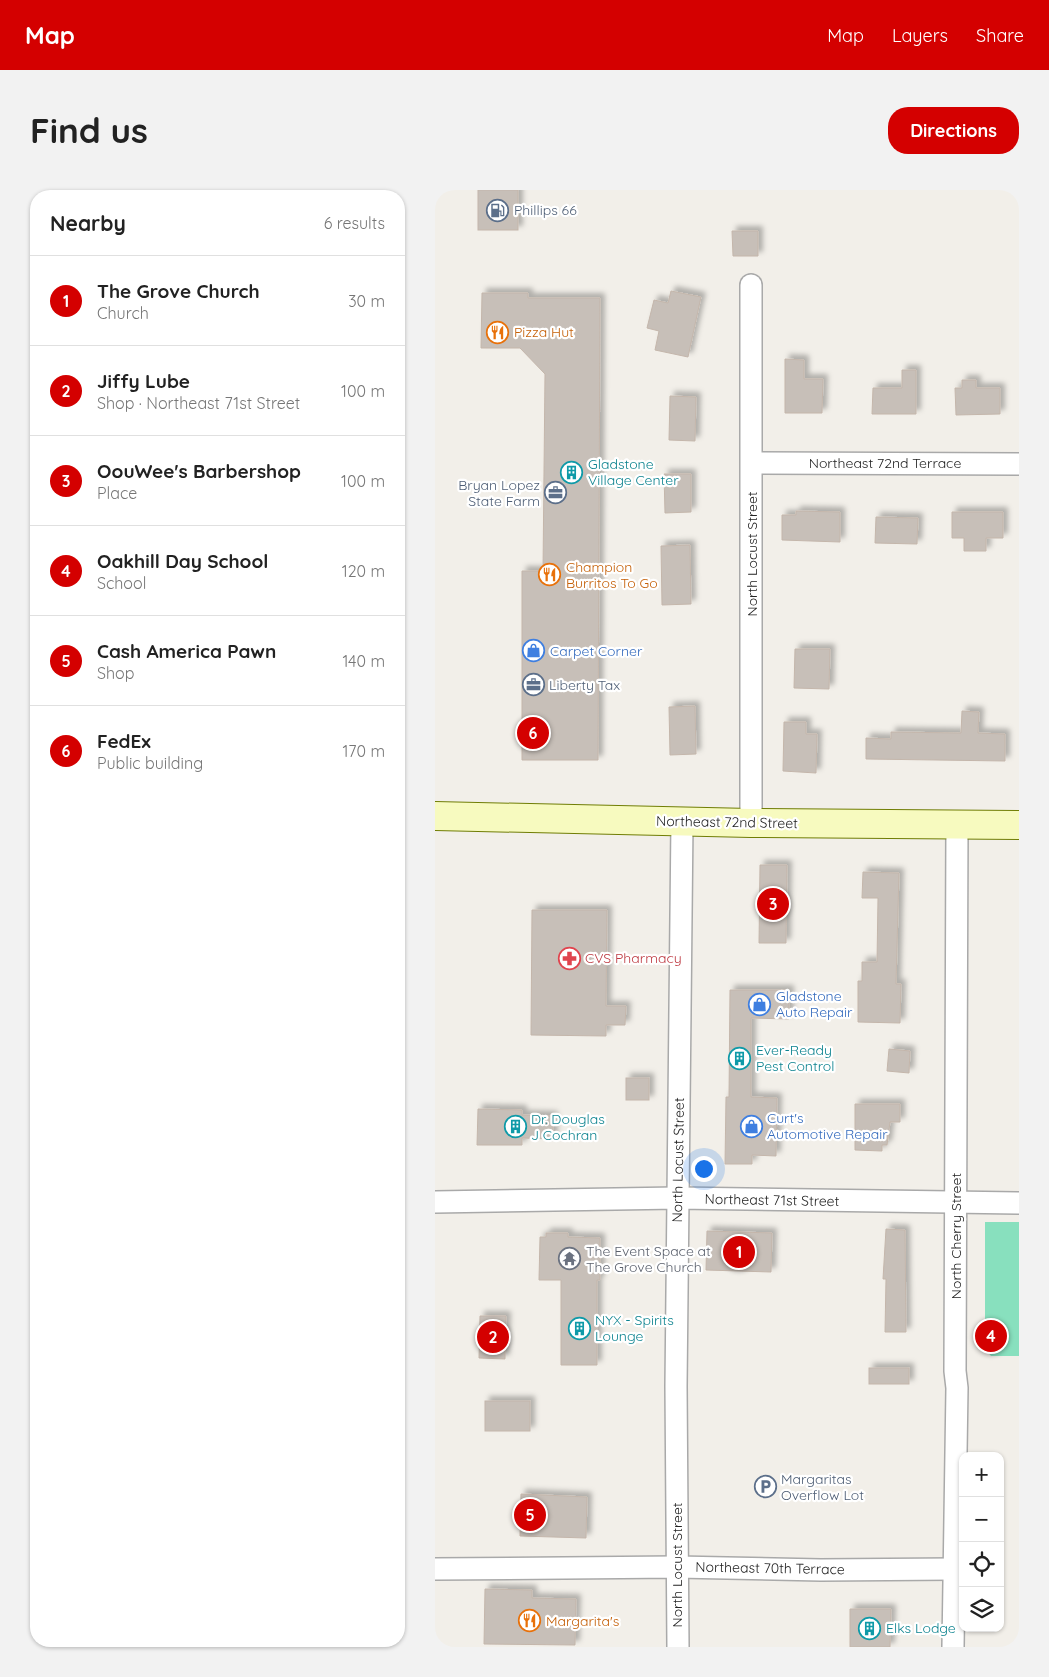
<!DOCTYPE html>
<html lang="en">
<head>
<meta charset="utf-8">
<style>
	body { margin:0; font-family:Quicksand,sans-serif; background:#f2f2f2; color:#222 }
	.controls { position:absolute; right:15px; bottom:15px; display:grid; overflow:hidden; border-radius:10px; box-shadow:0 1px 4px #0004 }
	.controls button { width:45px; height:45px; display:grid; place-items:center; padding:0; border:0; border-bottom:1px solid #e0e0e0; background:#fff; color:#222; font:25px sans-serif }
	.you { position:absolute; left:268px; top:978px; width:18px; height:18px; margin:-12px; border:4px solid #fff; border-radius:50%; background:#1a73e8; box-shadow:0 0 0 8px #1a73e833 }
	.badge { display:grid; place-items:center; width:32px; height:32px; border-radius:50%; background:#d40000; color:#fff; font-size:16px; font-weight:700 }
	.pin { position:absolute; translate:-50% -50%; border:2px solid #fff; box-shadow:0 1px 5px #0006 }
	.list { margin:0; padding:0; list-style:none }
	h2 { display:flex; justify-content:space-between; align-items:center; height:65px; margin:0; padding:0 20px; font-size:21px }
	h2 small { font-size:16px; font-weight:400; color:#767676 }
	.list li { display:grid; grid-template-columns:32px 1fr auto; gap:15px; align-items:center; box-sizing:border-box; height:90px; padding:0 20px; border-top:1px solid #e0e0e0 }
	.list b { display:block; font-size:19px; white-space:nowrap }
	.list p { margin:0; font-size:16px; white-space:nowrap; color:#767676 }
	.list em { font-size:16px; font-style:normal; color:#767676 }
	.icon { flex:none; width:28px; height:28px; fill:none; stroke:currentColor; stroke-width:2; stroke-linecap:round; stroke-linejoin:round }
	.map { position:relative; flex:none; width:584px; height:1457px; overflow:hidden; border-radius:20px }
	header { display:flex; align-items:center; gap:30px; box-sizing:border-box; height:70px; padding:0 25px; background:#d40000; color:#fff }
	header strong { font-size:24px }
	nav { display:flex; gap:28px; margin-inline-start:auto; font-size:18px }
	.intro { display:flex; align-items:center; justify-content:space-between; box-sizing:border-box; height:120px; padding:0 30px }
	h1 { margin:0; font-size:35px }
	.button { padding:12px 22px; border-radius:20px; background:#d40000; color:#fff; font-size:18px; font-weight:700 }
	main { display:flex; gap:30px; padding:0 30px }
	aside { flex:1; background:#fff; border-radius:20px; box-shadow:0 1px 4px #0004 }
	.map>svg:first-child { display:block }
</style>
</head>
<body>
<header>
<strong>Map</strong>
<nav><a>Map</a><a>Layers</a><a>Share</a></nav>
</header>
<div class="intro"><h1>Find us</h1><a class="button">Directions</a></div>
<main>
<aside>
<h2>Nearby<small>6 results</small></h2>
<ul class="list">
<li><span class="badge">1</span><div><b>The Grove Church</b><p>Church</p></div><em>30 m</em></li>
<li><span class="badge">2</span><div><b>Jiffy Lube</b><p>Shop · Northeast 71st Street</p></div><em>100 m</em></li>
<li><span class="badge">3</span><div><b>OouWee's Barbershop</b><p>Place</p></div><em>100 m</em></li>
<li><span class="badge">4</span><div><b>Oakhill Day School</b><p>School</p></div><em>120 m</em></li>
<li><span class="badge">5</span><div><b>Cash America Pawn</b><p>Shop</p></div><em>140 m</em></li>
<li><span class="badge">6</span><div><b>FedEx</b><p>Public building</p></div><em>170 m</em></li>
</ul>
</aside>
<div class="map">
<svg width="584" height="1457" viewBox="0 0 584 1457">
	<defs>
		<filter id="shadow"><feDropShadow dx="4.5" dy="-4.5" stdDeviation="2.5" flood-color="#0004"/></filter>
	</defs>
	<rect width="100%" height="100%" fill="#f2efe9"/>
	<polygon fill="#88e0be" points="550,1032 584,1032 584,1166 556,1166 550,1159"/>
	<g fill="#c7bfb8" stroke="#c4b6ab" filter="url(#shadow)">
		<rect x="43" y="0" width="40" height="40"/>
		<polygon points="297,41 323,41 323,66 298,66"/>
		<polygon points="236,101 266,107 253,167 220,160 224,141 212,138 219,110 233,113"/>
		<polygon points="47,103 93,103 93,108 165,108 163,570 87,570 87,381 108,381 110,184 85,158 46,158"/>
		<polygon points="350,169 369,170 369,189 388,189 387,223 350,223"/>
		<polygon points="467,180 481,180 481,224 437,224 438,198 467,198"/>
		<polygon points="527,190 541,190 541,198 565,198 565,224 521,225 520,198 527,198"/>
		<polygon points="235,206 261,207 260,251 234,250"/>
		<polygon points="229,284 256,284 256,322 230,323"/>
		<polygon points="361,321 405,322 405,352 347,350 347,325 361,325"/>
		<polygon points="517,322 568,322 568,348 551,348 551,361 529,361 529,348 517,348"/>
		<polygon points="441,327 483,328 482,354 440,353"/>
		<polygon points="255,355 256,414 227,415 226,356"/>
		<polygon points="360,459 395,459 394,499 359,498"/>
		<polygon points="260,516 261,564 235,565 234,517"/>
		<polygon points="527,521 544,522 543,543 570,544 570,571 431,569 431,548 456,549 456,542 526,543"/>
		<polygon points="349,532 371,532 371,544 382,544 381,583 348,581"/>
		<polygon points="325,675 352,675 351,753 324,753"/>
		<polygon points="428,682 464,683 461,794 466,794 465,833 423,832 423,791 427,791 427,772 442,772 443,708 427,708"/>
		<polygon points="97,720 172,720 171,816 191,816 190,835 171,835 171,846 96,845"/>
		<polygon points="295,800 354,800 354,829 316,828 316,907 342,908 341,966 317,965 317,974 290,974 291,907 294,907"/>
		<polygon points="454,859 475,861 474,883 452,881"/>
		<rect x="191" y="888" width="23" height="22"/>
		<polygon points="420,914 465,914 465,932 455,932 452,955 447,955 447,961 420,960"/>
		<polygon points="43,919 87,920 87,925 118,926 118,949 87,948 87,955 42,955"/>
		<polygon points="451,1039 470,1040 471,1142 450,1142 451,1089 448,1089"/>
		<polygon points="272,1041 337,1043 336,1082 271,1080"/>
		<polygon points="111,1043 133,1043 133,1047 165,1048 165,1090 162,1090 162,1175 126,1175 126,1090 104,1090 105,1047 111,1047"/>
		<polygon points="45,1126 71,1126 70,1169 44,1168"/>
		<rect x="434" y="1178" width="40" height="16"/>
		<rect x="50" y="1211" width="45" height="30"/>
		<polygon points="86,1304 152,1307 151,1348 85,1346"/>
		<polygon points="50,1399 97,1400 97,1408 141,1409 140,1455 49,1454"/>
		<polygon points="415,1419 456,1419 455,1457 415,1457"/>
	</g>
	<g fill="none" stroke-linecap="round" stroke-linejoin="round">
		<defs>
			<g id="minor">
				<polyline points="316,95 316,633"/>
				<polyline points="317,273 584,274"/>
				<polyline points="0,1012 242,1008 584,1013"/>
				<polyline points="0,1379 242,1377 386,1380 519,1379"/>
				<polyline points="243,1457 241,1196 247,632"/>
				<polyline points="518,1457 522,1198 520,1181 522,634"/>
			</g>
			<polyline id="secondary" points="0,626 316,633 584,635"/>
		</defs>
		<use href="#minor" stroke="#a9a9a9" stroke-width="24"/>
		<use href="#secondary" stroke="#707d05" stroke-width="30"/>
		<use href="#minor" stroke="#fff" stroke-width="21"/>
		<use href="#secondary" stroke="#f7fabf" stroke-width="28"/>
	</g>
	<defs>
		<symbol id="fuel-ring" viewBox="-11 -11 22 22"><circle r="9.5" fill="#fff" stroke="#5c6f8a" stroke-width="1.5"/><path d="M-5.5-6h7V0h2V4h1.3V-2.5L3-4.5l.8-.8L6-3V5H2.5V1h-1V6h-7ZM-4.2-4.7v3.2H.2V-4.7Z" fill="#5c6f8a"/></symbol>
		<symbol id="restaurant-ring" viewBox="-11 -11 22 22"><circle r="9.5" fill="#fff" stroke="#e8710a" stroke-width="1.5"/><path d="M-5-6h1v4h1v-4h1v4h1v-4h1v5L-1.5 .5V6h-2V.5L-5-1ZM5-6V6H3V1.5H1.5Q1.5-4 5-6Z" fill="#e8710a"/></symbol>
		<symbol id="building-ring" viewBox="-11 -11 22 22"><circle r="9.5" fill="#fff" stroke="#0f9aa8" stroke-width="1.5"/><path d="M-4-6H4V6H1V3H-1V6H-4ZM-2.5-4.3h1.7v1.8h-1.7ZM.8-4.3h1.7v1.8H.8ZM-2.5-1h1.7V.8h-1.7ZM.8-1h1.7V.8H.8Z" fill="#0f9aa8"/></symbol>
		<symbol id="office-ring" viewBox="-11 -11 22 22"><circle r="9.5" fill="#fff" stroke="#5c6f8a" stroke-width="1.5"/><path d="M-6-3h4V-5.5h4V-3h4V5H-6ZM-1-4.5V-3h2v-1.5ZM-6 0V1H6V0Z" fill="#5c6f8a"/></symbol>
		<symbol id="shop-ring" viewBox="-11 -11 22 22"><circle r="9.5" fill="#fff" stroke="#3f7fe0" stroke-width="1.5"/><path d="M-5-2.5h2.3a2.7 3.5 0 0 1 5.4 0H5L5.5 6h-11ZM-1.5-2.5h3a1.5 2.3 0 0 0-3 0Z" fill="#3f7fe0"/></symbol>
		<symbol id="pharmacy-ring" viewBox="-11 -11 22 22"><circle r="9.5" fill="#fff" stroke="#e0444e" stroke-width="1.5"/><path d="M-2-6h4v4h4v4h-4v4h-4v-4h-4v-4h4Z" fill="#e0444e"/></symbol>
		<symbol id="temple-ring" viewBox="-11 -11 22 22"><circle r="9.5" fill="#fff" stroke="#6b7280" stroke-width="1.5"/><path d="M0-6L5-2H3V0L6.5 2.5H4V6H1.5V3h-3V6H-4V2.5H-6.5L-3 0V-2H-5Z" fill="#6b7280"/></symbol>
		<symbol id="parking-ring" viewBox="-11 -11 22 22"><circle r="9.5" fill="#fff" stroke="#5c6f8a" stroke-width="1.5"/><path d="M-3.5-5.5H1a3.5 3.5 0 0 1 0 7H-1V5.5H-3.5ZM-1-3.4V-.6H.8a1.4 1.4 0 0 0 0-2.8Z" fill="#5c6f8a"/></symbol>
	</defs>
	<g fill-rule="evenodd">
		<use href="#fuel-ring" x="50" y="8" width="25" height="25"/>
		<use href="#restaurant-ring" x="50" y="130" width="25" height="25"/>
		<use href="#building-ring" x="124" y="270" width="25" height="25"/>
		<use href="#office-ring" x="108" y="290" width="25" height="25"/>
		<use href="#restaurant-ring" x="102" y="372" width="25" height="25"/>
		<use href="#shop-ring" x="86" y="448" width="25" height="25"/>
		<use href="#office-ring" x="86" y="482" width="25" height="25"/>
		<use href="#pharmacy-ring" x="122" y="756" width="25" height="25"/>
		<use href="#shop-ring" x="312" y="802" width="25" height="25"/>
		<use href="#building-ring" x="292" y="856" width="25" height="25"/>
		<use href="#shop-ring" x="304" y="924" width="25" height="25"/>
		<use href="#building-ring" x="68" y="924" width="25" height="25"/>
		<use href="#temple-ring" x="122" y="1056" width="25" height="25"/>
		<use href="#building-ring" x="132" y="1126" width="25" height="25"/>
		<use href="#parking-ring" x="318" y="1284" width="25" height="25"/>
		<use href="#restaurant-ring" x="82" y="1418" width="25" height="25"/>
		<use href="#building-ring" x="422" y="1426" width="25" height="25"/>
	</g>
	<g text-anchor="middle" stroke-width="4.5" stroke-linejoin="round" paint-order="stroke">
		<g font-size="14" fill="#4e5e75" stroke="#fff" text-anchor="start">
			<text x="79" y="25">Phillips 66</text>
			<text x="105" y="300" text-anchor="end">Bryan Lopez<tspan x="105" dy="16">State Farm</tspan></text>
			<text x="114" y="500">Liberty Tax</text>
			<text x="346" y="1294">Margaritas<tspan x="346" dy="16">Overflow Lot</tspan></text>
		</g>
		<g font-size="14" fill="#c56008" stroke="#fff" text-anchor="start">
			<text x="79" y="147">Pizza Hut</text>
			<text x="131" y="382">Champion<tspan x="131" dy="16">Burritos To Go</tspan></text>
			<text x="111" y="1436">Margarita's</text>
		</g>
		<g font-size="14" fill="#222" stroke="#fff">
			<text x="450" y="278">Northeast 72nd Terrace</text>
			<text transform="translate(317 364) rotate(-90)" y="5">North Locust Street</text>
			<text transform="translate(292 632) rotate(1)" y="5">Northeast 72nd Street</text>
			<text transform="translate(243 970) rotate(-89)" y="5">North Locust Street</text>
			<text transform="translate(337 1010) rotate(1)" y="5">Northeast 71st Street</text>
			<text transform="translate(521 1046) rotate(-90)" y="5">North Cherry Street</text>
			<text transform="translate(242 1375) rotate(-90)" y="5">North Locust Street</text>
			<text transform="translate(335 1378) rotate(1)" y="5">Northeast 70th Terrace</text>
		</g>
		<g font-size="14" fill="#0d838f" stroke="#fff" text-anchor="start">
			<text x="153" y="279">Gladstone<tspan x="153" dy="16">Village Center</tspan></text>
			<text x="321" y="865">Ever-Ready<tspan x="321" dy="16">Pest Control</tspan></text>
			<text x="96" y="934">Dr. Douglas<tspan x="96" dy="16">J Cochran</tspan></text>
			<text x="160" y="1135">NYX - Spirits<tspan x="160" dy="16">Lounge</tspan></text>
			<text x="451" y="1443">Elks Lodge</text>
		</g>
		<g font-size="14" fill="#366cbe" stroke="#fff" text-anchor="start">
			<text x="115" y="466">Carpet Corner</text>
			<text x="341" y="811">Gladstone<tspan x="341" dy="16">Auto Repair</tspan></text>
			<text x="332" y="933">Curt's<tspan x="332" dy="16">Automotive Repair</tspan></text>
		</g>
		<g font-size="14" fill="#be3a42" stroke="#fff" text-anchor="start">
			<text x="150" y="773">CVS Pharmacy</text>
		</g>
		<g font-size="14" fill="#5b616d" stroke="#fff" text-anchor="start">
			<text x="151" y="1066">The Event Space at<tspan x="151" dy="16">The Grove Church</tspan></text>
		</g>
	</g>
</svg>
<div class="controls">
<button>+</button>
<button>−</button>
<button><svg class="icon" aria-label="locate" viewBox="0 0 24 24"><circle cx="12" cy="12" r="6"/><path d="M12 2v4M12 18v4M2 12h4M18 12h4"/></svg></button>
<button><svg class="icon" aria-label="layers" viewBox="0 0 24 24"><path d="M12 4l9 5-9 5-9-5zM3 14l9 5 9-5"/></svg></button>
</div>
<div class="you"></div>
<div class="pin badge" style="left:304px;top:1062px">1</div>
<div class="pin badge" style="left:58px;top:1147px">2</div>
<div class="pin badge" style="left:338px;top:714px">3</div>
<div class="pin badge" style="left:556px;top:1146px">4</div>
<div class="pin badge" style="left:95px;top:1325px">5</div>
<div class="pin badge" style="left:98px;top:543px">6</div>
</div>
</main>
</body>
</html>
